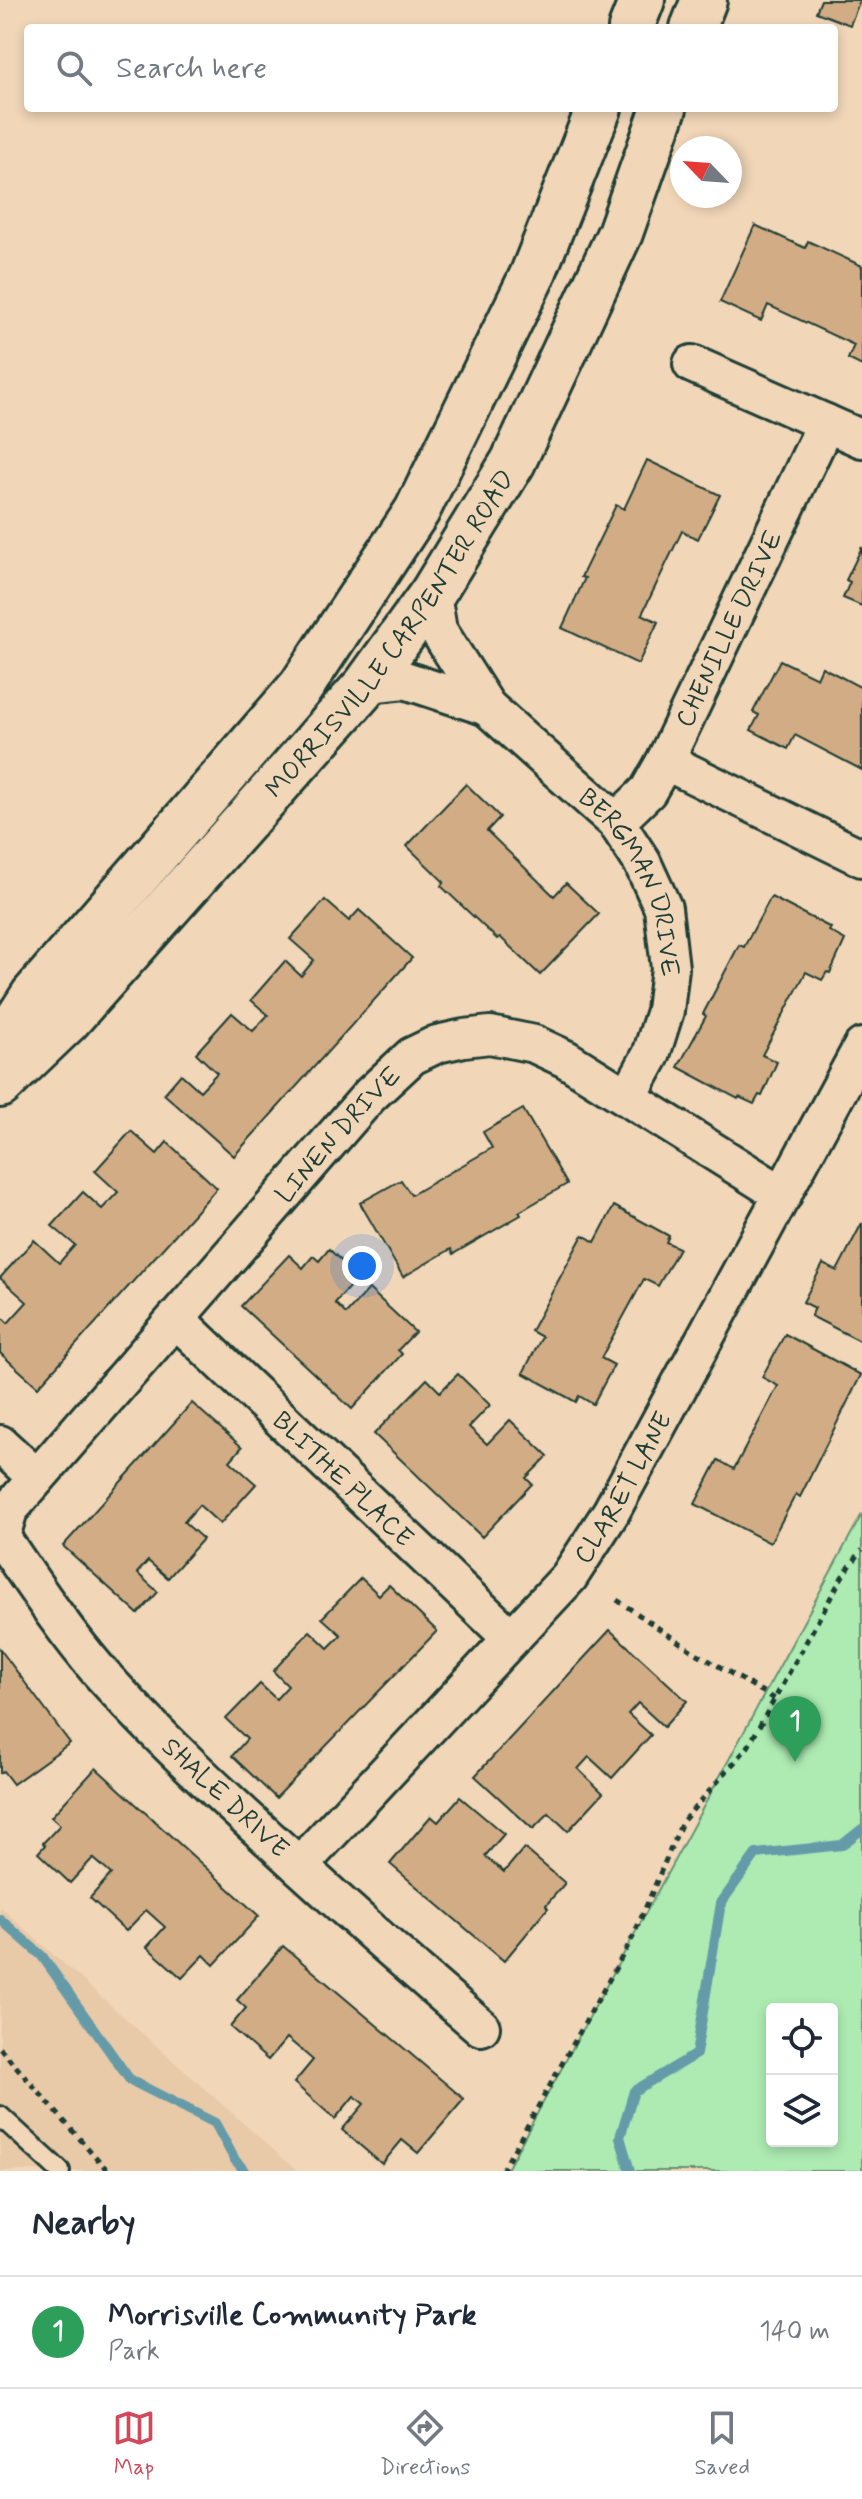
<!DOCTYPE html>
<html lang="en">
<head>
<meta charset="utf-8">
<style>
	body { margin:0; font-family:Mynerve,sans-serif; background:#f2f2f3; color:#1f2937 }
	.controls { position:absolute; right:24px; bottom:24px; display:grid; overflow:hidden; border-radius:8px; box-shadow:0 4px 12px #0003 }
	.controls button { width:72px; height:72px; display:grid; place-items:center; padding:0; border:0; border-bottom:2px solid #e0e1e3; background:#fff; color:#1f2937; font:40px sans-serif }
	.compass { position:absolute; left:670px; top:136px; width:72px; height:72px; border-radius:50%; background:#fff; box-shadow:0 4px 12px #0003; rotate:295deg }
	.you { position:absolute; left:362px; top:1266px; width:28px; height:28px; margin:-20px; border:6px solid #fff; border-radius:50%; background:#1a73e8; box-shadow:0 0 0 12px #1a73e833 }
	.badge { display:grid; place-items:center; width:52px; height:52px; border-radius:50%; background:#d1495b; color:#fff; font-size:26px; font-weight:700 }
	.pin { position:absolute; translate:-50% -66px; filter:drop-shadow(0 2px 4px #0008) }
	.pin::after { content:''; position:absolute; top:42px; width:28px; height:24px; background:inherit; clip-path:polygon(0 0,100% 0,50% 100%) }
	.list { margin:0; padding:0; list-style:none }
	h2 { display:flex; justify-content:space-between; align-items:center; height:104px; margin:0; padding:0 32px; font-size:34px }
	h2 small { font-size:26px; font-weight:400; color:#747a83 }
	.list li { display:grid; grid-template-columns:52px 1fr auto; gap:24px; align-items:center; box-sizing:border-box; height:112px; padding:0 32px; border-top:2px solid #e0e1e3 }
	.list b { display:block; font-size:30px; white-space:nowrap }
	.list p { margin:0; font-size:26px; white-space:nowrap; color:#747a83 }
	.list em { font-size:26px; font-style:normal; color:#747a83 }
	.icon { flex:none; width:44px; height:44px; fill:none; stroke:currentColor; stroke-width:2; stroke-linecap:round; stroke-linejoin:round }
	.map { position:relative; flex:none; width:862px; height:2171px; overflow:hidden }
	.search { position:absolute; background:#fff; box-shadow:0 4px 12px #0003; left:24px; right:24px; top:24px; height:88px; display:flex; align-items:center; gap:20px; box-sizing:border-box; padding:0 28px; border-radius:8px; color:#747a83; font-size:30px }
	.sheet { height:216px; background:#fff }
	nav { display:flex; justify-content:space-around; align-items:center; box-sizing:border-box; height:112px; border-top:2px solid #e0e1e3; background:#fff; font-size:22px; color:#747a83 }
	nav a { display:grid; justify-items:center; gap:4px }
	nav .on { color:#d1495b }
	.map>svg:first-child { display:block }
</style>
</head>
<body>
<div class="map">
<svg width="862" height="2171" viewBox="0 0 862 2171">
	<rect width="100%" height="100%" fill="#f1d6b8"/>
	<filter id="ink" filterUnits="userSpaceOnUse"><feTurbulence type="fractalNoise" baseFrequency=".0125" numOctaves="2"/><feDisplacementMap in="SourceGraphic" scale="16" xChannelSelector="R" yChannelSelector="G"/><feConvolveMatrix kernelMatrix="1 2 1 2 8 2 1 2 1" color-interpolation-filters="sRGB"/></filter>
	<g filter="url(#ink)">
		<polygon fill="#e8c9a8" points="0,1907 297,2171 0,2171"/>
		<path fill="#adebb2" stroke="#669473" stroke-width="2" fill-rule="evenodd" d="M862 1514V2171H506ZM772 2009H832V2141H772Z"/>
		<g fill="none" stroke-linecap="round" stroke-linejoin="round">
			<g stroke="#659ba8" stroke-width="10">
				<polyline points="0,1919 42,1956 130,2080 215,2123 235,2160 245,2171"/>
				<polyline points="630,2171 620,2137 634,2091 696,2054 721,1903 756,1854 842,1845 862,1829"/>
			</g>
		</g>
		<g fill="#d2ac84" stroke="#1f3d34" stroke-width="2">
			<polygon points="821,0 860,0 850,25 816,12"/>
			<polygon points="755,225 805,248 808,241 862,266 862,366 848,359 854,345 768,305 761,321 720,302"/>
			<polygon points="647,460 720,495 698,539 682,531 642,614 658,622 638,664 562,628 585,578 581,577 616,505 624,509"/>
			<polygon points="862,547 862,606 843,598 850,582 846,580"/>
			<polygon points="780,660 817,678 822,667 862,688 862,770 795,735 788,749 751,730 759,715 753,712"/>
			<polygon points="466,784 500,817 487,831 554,896 566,883 599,914 540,975 500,937 497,939 441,886 444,882 407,846"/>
			<polygon points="771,897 831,928 829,931 845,940 830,973 827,972 822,980 806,972 762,1055 777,1062 762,1096 759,1095 754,1104 739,1097 738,1099 678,1067 706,1016 703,1014 739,945 744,947"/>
			<polygon points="325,900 349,921 359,910 412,958 234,1156 164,1094 181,1074 200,1091 217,1073 196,1053 232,1013 253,1031 268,1015 251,1000 285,961 301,976 314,960 290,939"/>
			<polygon points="523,1109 567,1184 519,1212 521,1215 453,1254 451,1249 403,1277 360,1203 401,1180 411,1195 492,1148 483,1132"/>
			<polygon points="131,1131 157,1154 167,1142 217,1188 38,1387 0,1353 0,1315 8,1323 27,1302 0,1278 34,1240 59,1263 75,1245 52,1226 83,1192 102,1209 118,1192 95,1171"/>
			<polygon points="614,1206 669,1236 666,1242 679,1248 658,1286 644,1279 601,1358 614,1365 593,1404 579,1396 576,1402 523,1373 542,1337 531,1331 583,1235 595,1242"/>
			<polygon points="862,1223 862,1342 811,1316 815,1308 803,1302 823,1264 837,1271"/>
			<polygon points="329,1249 358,1277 335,1303 346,1314 369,1289 415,1332 398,1350 402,1354 352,1409 241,1306 289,1255 303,1268 313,1256 319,1261"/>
			<polygon points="785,1334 861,1375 800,1497 796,1494 770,1543 695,1504 718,1460 734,1469 778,1386 762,1377"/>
			<polygon points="458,1374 490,1405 469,1427 487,1444 510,1420 548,1456 526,1478 532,1484 482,1537 374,1434 427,1379 440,1392"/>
			<polygon points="192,1403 242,1447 230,1461 256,1484 220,1524 199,1505 184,1522 203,1539 168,1578 148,1561 137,1573 158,1592 138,1614 63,1546"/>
			<polygon points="361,1578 379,1595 389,1585 437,1631 276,1798 232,1756 247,1739 226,1719 260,1684 276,1699 288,1686 273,1671 310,1631 328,1648 341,1635 322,1618"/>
			<polygon points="610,1630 687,1701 664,1727 638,1703 628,1714 651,1735 612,1778 589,1757 578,1769 603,1793 568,1831 549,1813 533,1829 475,1776"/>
			<polygon points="0,1649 70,1743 13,1784 3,1771 0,1773"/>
			<polygon points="96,1768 259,1916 214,1965 204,1955 182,1978 147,1947 165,1927 146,1910 126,1931 90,1898 111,1874 93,1858 70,1883 38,1853 45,1845 43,1843 60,1825 51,1817"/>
			<polygon points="460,1797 504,1834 485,1856 504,1872 524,1848 565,1883 546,1905 548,1908 504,1961 390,1864 431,1816 438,1822"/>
			<polygon points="283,1946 464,2099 418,2153 402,2140 382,2164 342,2130 364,2104 354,2096 335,2119 294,2083 313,2060 287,2038 268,2060 230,2027 246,2008 237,2000"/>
		</g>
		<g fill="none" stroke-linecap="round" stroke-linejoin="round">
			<defs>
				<polyline id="lane" points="0,2116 60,2171"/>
				<g id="street">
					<polyline points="692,364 862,439"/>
					<path id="s1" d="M432 594 438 630 487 707 616 822 642 862 663 908 670 968 665 1011 651 1055 628 1097"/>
					<polyline points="367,684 405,680 487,707"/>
					<polyline points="665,761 862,858"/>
					<path id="s2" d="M616 822 648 791 665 761 826 423"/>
					<path id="s3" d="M177 1320 511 1638"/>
					<polyline points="0,1444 36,1477"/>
					<path id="s4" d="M299 1866 569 1577 611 1512 862 1047"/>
					<path id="s5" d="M481 2027C419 1974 359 1921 299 1866 230 1803 160 1740 98 1670 62 1628 32 1582 1 1537L9 1510 370 1095 412 1056 437 1044 464 1038 490 1035 534 1044 566 1059 783 1195"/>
				</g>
				<g id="secondary">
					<polyline points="631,28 642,0"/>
					<polyline points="693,28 704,0"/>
					<polyline points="0,1047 33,996 301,687 417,511 532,276 599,108"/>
					<path id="s6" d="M0 1085 67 1021 344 710 367 684 432 594 513 462 620 233 664 108"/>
				</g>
			</defs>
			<use href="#lane" stroke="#1f3d34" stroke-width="24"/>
			<use href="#street" stroke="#1f3d34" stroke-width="42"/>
			<use href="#secondary" stroke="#1f3d34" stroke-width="50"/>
			<g stroke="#1f3d34" stroke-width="5" stroke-dasharray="6 6" stroke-linecap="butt">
				<polyline points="617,1600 691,1650 775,1699"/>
				<polyline points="0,2048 108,2171"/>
				<polyline points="502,2171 633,1937 682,1822 748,1747 842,1577 862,1550"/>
			</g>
			<use href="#lane" stroke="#f1d6b8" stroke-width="18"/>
			<use href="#street" stroke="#f1d6b8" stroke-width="36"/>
			<use href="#secondary" stroke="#f1d6b8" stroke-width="44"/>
		</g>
	</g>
	<g text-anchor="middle" stroke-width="6" stroke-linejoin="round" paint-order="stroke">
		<g font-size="26" fill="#1f3d34" stroke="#f1d6b8">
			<text dy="9" stroke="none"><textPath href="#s2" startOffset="226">CHENILLE DRIVE</textPath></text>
			<text dy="9" stroke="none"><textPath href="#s6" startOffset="598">MORRISVILLE CARPENTER ROAD</textPath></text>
			<text dy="9" stroke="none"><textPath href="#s1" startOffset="362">BERGMAN DRIVE</textPath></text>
			<text dy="9" stroke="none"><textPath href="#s5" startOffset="1216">LINEN DRIVE</textPath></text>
			<text dy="9" stroke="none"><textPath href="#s3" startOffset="230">BLITHE PLACE</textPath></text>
			<text dy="9" stroke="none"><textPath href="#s4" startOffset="500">CLARET LANE</textPath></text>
			<text transform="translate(226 1797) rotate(43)" y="9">SHALE DRIVE</text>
		</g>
	</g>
</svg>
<div class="controls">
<button><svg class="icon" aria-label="locate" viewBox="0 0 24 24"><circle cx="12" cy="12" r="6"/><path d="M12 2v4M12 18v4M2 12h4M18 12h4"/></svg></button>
<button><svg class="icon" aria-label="layers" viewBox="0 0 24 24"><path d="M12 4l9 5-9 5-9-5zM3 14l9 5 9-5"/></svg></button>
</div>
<svg class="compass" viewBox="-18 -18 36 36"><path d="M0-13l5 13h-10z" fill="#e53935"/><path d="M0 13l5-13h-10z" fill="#747a83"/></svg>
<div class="you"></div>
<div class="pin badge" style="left:795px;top:1762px;background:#2e9e5b">1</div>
<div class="search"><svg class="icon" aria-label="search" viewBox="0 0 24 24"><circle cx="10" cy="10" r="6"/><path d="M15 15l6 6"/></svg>Search here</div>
</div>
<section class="sheet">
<h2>Nearby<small></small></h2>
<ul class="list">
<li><span class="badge" style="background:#2e9e5b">1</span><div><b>Morrisville Community Park</b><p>Park</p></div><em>140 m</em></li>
</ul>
</section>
<nav>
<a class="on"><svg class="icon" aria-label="map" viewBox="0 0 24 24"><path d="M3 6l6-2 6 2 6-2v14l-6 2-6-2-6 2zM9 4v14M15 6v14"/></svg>Map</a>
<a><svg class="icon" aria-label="directions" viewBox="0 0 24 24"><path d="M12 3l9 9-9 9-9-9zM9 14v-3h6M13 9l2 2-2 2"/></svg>Directions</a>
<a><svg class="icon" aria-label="saved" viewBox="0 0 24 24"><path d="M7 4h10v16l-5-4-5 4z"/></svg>Saved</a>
</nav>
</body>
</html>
